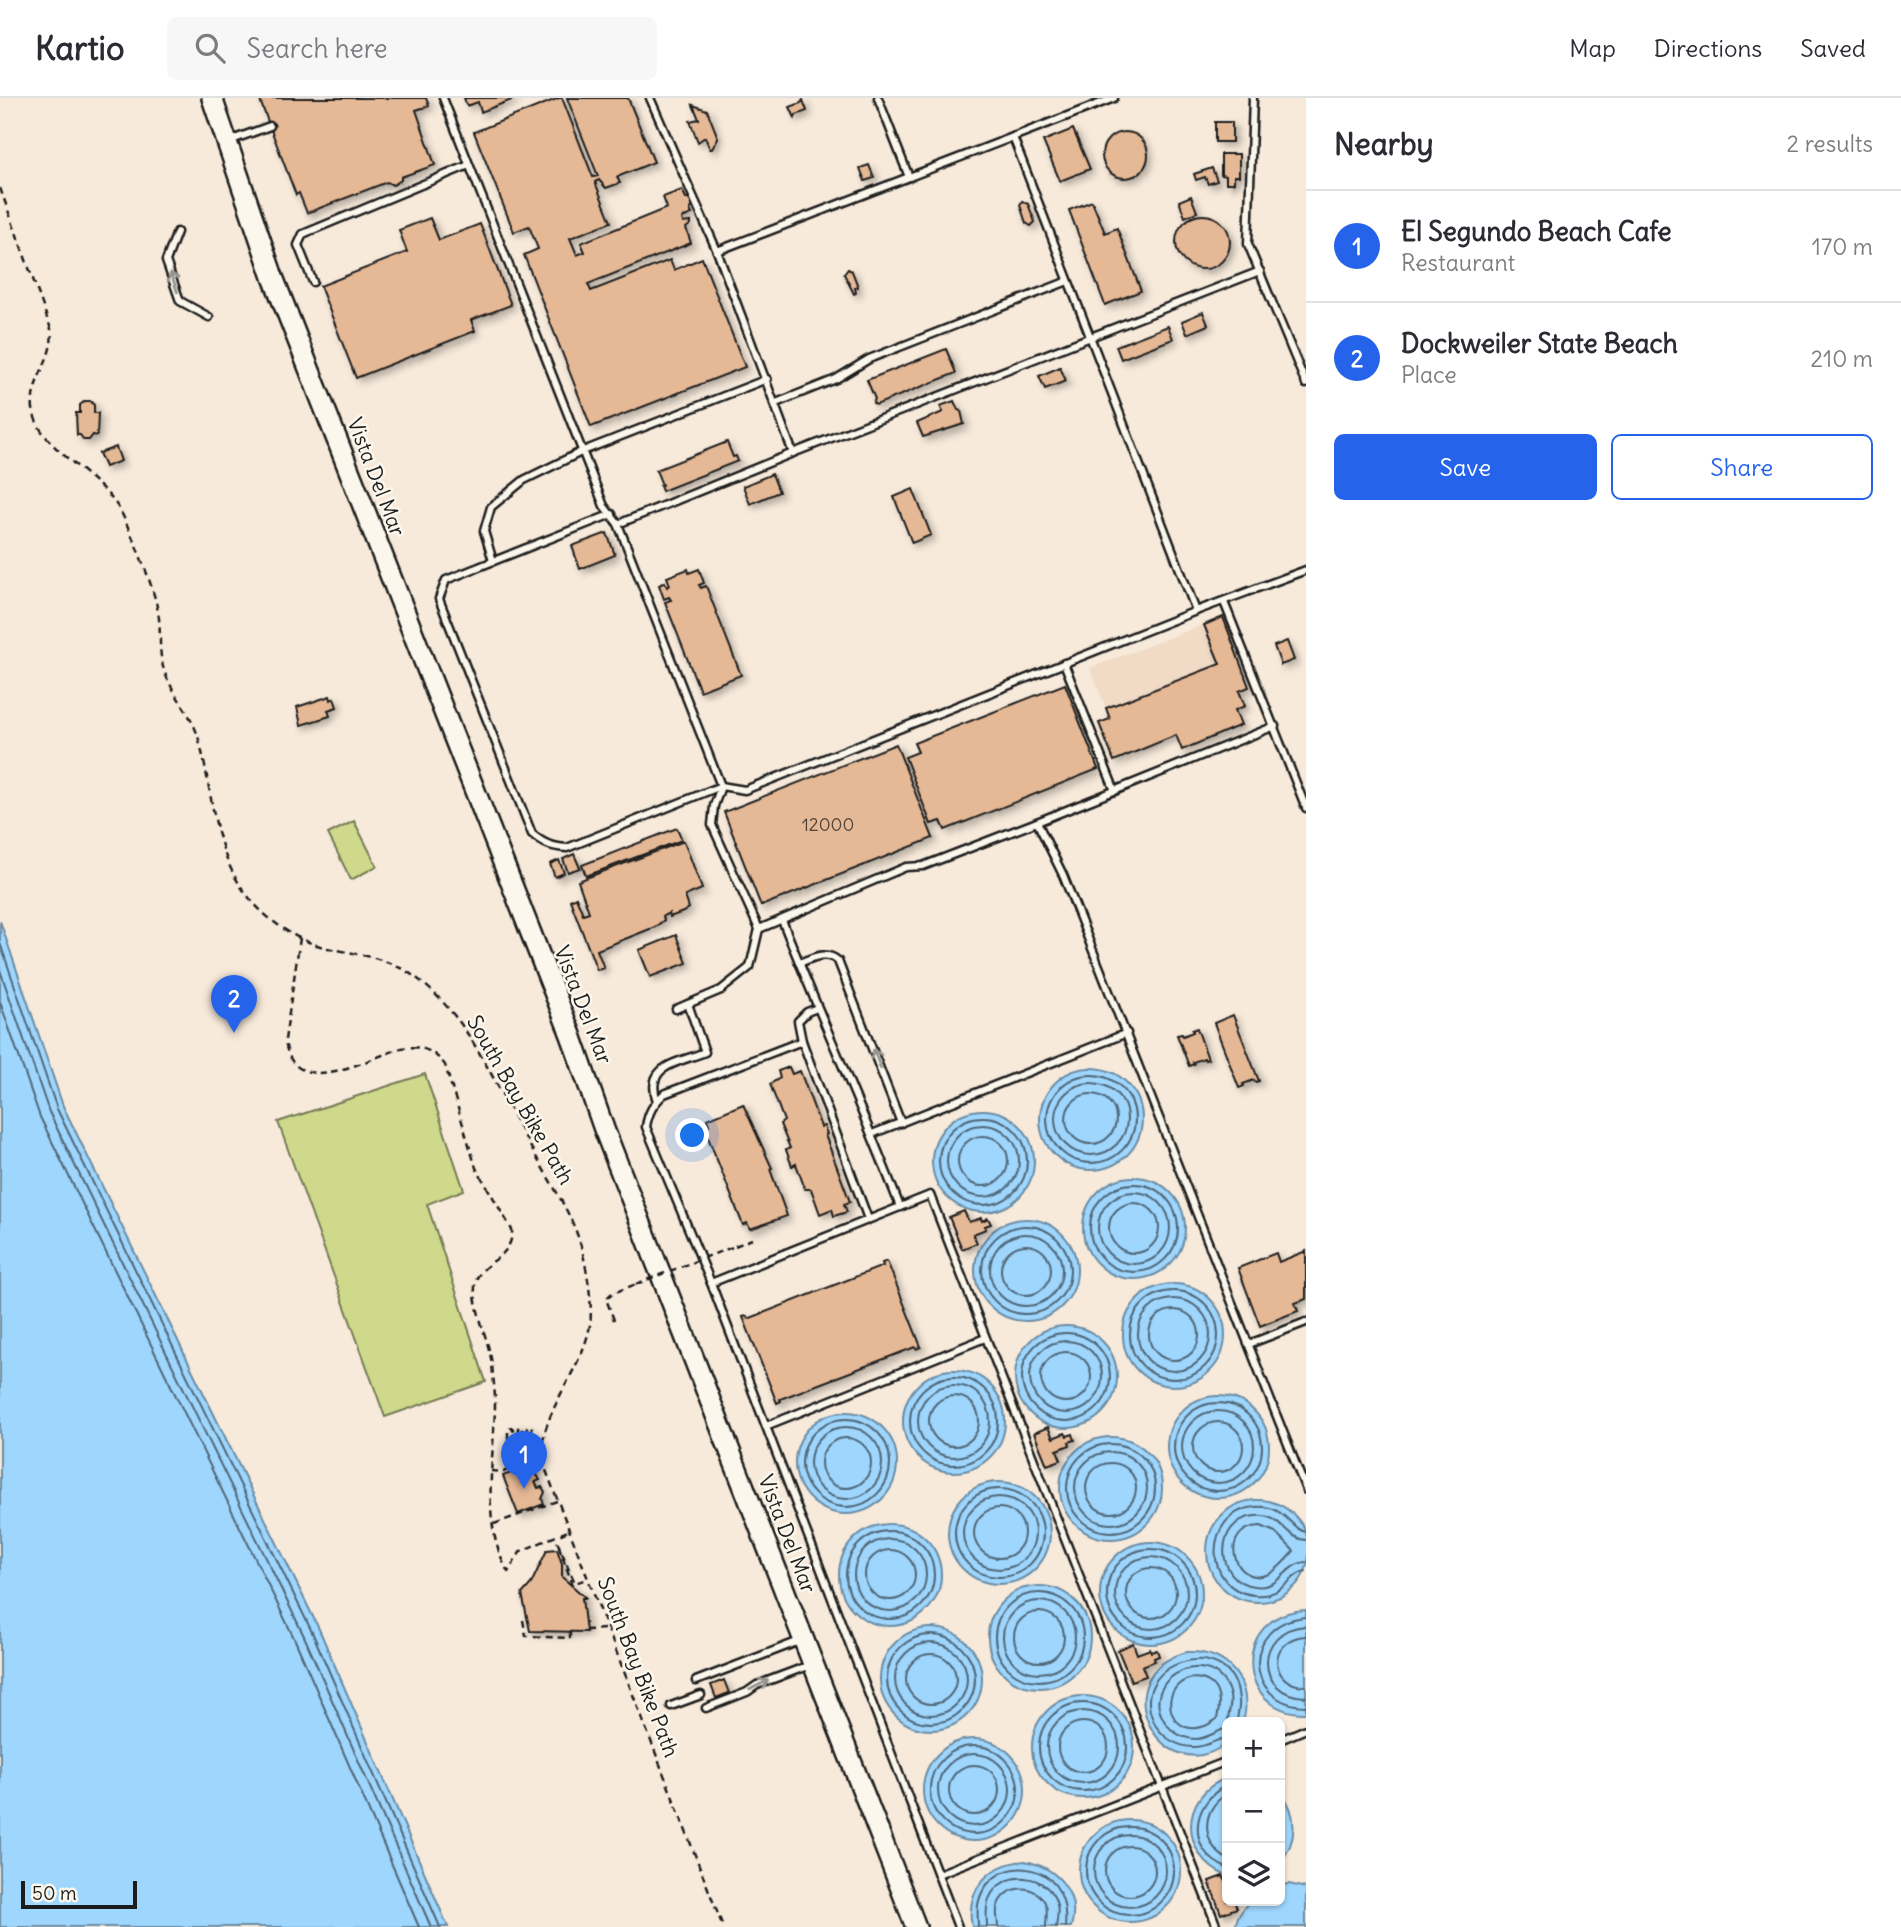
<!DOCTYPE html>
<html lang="en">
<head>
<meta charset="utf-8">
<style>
	body { margin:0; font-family:Delius,sans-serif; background:#f7f7f7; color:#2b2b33 }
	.controls { position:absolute; right:21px; bottom:21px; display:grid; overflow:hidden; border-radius:10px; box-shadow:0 2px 5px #0004 }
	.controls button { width:63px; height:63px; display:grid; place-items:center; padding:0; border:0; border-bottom:2px solid #e1e1e2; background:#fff; color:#2b2b33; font:35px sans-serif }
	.scale { position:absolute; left:21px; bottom:18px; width:116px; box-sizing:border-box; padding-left:7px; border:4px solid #1c1c1c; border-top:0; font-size:19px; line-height:24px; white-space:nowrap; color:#1c1c1c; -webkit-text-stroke:5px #fbf7ec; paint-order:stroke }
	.you { position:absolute; left:693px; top:1038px; width:24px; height:24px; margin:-18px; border:5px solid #fff; border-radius:50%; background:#1a73e8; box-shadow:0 0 0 10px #1a73e833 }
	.badge { display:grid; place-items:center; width:46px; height:46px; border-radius:50%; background:#2563eb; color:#fff; font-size:23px; font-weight:700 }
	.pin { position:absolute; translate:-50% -58px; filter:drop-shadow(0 2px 4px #0008) }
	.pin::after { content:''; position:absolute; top:37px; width:24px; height:21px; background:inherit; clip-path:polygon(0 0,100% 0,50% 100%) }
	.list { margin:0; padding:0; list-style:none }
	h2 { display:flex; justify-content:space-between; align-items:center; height:91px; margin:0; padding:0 28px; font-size:30px }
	h2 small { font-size:23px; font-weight:400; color:#7c7c81 }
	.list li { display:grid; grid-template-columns:46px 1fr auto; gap:21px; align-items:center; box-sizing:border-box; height:112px; padding:0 28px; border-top:2px solid #e1e1e2 }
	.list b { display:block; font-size:26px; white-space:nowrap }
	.list p { margin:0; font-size:23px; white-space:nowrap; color:#7c7c81 }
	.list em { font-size:23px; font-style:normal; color:#7c7c81 }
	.actions { display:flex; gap:14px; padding:21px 28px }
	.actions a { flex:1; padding:16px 0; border:2px solid #2563eb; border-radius:10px; text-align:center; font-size:24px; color:#2563eb }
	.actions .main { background:#2563eb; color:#fff }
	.icon { flex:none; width:38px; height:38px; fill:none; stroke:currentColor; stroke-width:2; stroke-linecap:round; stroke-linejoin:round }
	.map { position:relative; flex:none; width:1306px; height:1829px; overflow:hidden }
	header { display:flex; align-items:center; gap:42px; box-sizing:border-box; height:98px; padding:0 35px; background:#fff; border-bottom:2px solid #e1e1e2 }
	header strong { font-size:33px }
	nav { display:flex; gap:38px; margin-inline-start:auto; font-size:24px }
	.search { width:490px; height:63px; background:#f7f7f7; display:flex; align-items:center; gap:18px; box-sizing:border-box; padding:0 24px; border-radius:10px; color:#7c7c81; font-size:26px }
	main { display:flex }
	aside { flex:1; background:#fff }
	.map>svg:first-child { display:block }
</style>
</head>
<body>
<header>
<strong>Kartio</strong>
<div class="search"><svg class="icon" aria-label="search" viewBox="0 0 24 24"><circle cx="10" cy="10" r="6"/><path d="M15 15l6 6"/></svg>Search here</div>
<nav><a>Map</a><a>Directions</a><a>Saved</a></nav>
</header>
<main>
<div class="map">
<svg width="1306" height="1829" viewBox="0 0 1306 1829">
	<defs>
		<filter id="shadow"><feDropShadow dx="4" dy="4" stdDeviation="3.5" flood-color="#0004"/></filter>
	</defs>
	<rect width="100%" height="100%" fill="#f7eadb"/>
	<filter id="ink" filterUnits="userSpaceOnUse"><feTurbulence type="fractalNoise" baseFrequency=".0143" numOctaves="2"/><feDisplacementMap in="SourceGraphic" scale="14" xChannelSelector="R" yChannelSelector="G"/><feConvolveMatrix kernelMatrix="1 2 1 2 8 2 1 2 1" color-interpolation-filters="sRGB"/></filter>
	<g filter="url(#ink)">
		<polygon fill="#f2dbc6" points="1223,519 1249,589 1239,593 1245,608 1235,613 1241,627 1182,652 1175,637 1114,663 1099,625 1110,620 1090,570"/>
		<g fill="#ced98c" stroke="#757a54" stroke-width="2">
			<polygon points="354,723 377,768 351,782 328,736"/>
			<polygon points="425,976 464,1092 427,1106 486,1284 385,1319 278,1024"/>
		</g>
		<g fill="#9ed6fe" stroke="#6a8ca4" stroke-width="2">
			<polygon points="0,823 63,1008 319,1531 448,1829 0,1829"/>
			<circle cx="1091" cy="1021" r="51"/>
			<circle cx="983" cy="1063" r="51"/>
			<circle cx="1134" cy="1130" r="51"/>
			<circle cx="1026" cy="1172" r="51"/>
			<circle cx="1174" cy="1237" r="51"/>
			<circle cx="1066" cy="1279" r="51"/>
			<circle cx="954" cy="1323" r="51"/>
			<circle cx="1218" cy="1349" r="51"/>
			<circle cx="846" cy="1365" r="51"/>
			<circle cx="1111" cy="1390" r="51"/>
			<circle cx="999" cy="1435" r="51"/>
			<circle cx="1258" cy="1453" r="51"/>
			<circle cx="890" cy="1477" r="51"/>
			<circle cx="1151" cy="1495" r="51"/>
			<circle cx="1039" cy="1539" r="51"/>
			<path d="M1306 1512V1615C1235 1617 1231 1515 1306 1512Z"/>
			<circle cx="931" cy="1581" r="51"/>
			<path d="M1187 1554C1228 1552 1254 1585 1243 1624H1227V1645C1162 1696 1099 1577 1187 1554Z"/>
			<circle cx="1083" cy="1649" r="51"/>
			<circle cx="974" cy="1692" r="51"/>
			<path d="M1227 1680V1778C1180 1759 1178 1697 1227 1680Z"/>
			<path d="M1280 1693C1298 1715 1298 1743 1280 1764Z"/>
			<circle cx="1130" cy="1773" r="51"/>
			<path d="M1025 1763C1056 1769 1081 1795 1071 1829H972C965 1792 988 1766 1025 1763Z"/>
			<polygon points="1289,1786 1306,1790 1306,1829 1235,1829 1238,1819 1249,1803 1280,1803 1280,1787"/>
		</g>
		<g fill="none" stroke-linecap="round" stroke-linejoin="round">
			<g stroke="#506676" stroke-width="2">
				<polyline points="0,845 57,1011 312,1534 440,1829"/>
				<polyline points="0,872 49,1014 304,1538 431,1829"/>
				<polyline points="0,904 40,1019 295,1542 419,1829"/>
				<circle cx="1091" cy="1021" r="44"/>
				<circle cx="1091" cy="1021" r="36"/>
				<circle cx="1091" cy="1021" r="25"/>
				<circle cx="983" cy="1063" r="44"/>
				<circle cx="983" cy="1063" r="36"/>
				<circle cx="983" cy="1063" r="25"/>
				<circle cx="1134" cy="1130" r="44"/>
				<circle cx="1134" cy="1130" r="36"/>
				<circle cx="1134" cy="1130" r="25"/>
				<circle cx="1026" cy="1172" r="44"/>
				<circle cx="1026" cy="1172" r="36"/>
				<circle cx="1026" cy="1172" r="25"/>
				<circle cx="1174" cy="1237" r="44"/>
				<circle cx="1174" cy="1237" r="36"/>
				<circle cx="1174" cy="1237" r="25"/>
				<circle cx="1066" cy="1279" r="44"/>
				<circle cx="1066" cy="1279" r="36"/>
				<circle cx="1066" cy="1279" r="25"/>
				<circle cx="954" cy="1323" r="44"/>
				<circle cx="954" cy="1323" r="36"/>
				<circle cx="954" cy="1323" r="25"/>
				<circle cx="1218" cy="1349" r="44"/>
				<circle cx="1218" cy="1349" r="36"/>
				<circle cx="846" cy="1365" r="44"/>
				<circle cx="1218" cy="1349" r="25"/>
				<circle cx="846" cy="1365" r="36"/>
				<circle cx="846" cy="1365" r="25"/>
				<circle cx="1111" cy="1390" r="44"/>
				<circle cx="1111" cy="1390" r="36"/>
				<circle cx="1111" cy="1390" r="25"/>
				<circle cx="999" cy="1435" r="44"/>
				<circle cx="999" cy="1435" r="36"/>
				<circle cx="999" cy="1435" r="25"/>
				<path d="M1261 1428 1275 1434 1294 1453C1287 1460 1278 1472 1269 1476 1233 1491 1217 1429 1261 1428Z"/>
				<circle cx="890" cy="1477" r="44"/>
				<path d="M1306 1434C1290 1432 1286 1406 1255 1409 1203 1414 1202 1492 1254 1497 1285 1500 1290 1475 1306 1473"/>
				<circle cx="890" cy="1477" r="36"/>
				<path d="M1306 1442C1285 1441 1282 1415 1255 1418 1214 1422 1214 1483 1254 1488 1282 1492 1285 1465 1306 1464"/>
				<circle cx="1151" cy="1495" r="44"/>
				<circle cx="890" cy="1477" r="25"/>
				<circle cx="1151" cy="1495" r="36"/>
				<circle cx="1151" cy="1495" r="25"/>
				<circle cx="1039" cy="1539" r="44"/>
				<circle cx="1039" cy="1539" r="36"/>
				<circle cx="1039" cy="1539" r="25"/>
				<path d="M1306 1519C1241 1524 1243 1607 1306 1608"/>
				<path d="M1306 1528C1253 1531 1255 1599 1306 1599"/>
				<circle cx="931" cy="1581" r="44"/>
				<path d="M1306 1538C1267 1540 1268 1588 1306 1588"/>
				<circle cx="931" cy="1581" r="36"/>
				<circle cx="931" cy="1581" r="25"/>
				<path d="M1191 1580C1219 1580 1222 1600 1217 1621 1212 1624 1207 1628 1201 1629 1169 1638 1156 1590 1191 1580Z"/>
				<circle cx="1083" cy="1649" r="44"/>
				<circle cx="1083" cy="1649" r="36"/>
				<circle cx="1083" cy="1649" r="25"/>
				<path d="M1227 1630C1217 1633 1208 1640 1197 1641 1184 1641 1172 1635 1165 1624 1135 1578 1217 1543 1230 1598 1232 1607 1228 1615 1228 1624"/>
				<path d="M1227 1640C1215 1641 1206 1650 1192 1649 1177 1648 1164 1640 1156 1628 1120 1564 1235 1530 1239 1603 1240 1610 1237 1617 1237 1624"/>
				<circle cx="974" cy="1692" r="44"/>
				<circle cx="974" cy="1692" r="36"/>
				<circle cx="974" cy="1692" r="25"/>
				<path d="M1227 1687C1190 1705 1186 1754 1227 1770"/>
				<path d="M1227 1696C1200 1711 1201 1746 1227 1761"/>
				<circle cx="1130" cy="1773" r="44"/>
				<circle cx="1130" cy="1773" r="36"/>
				<circle cx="1130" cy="1773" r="25"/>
				<path d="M978 1829C978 1822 977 1814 978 1807 988 1754 1072 1757 1065 1829"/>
				<path d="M987 1829C987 1819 985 1811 989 1801 1002 1770 1049 1774 1057 1807 1059 1814 1057 1822 1056 1829"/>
				<path d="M998 1829C998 1821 995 1814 998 1807 1006 1785 1038 1785 1046 1807 1048 1814 1046 1821 1046 1829"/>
			</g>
		</g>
		<g fill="#e5b896" stroke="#1c1c1c" stroke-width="2" filter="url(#shadow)">
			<polygon points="259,0 426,0 429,8 416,12 435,67 401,79 401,82 393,87 387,84 307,115 299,95 296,97"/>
			<polygon points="464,0 514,0 514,1 481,14 478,4 467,8"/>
			<polygon points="559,0 562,0 593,79 598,78 567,0 628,0 654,64 617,79 620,85 606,90 599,82 595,84 611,124 570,140 577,157 585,154 581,145 667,110 663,99 682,92 686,100 693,101 695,105 690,112 692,116 682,120 683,125 691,124 691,126 686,130 691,145 588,186 591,193 670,162 674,172 702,160 745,269 591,329 524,157 538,151 529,128 514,134 474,34"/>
			<polygon points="803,2 807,13 796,17 795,20 790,9 801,5"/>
			<polygon points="693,7 707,12 718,40 712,51 710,51 705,39 698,44 690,23 699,21"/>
			<rect x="1215" y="24" width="17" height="20"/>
			<polygon points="1073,31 1090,71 1060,83 1043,43"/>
			<circle cx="1125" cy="57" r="23"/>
			<polygon points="1221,56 1239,56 1239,78 1234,78 1234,85 1226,85 1226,78 1221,77"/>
			<polygon points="869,67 874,80 865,83 860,70"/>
			<polygon points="1212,70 1217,83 1208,86 1205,79 1196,82 1194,76"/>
			<polygon points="1191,98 1197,114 1185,119 1179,103"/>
			<polygon points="1022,103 1028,106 1035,124 1031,128 1026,125 1020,107"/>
			<polygon points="1092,103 1105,135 1117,130 1141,193 1105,207 1069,112"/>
			<circle cx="1203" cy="144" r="27"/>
			<polygon points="430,120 439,142 480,126 511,207 471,222 475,233 356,280 320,188 407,154 399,132"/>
			<polygon points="848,171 852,173 858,189 855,190 856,195 854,196 844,176"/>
			<polygon points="1203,214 1208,227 1187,236 1182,223"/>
			<polygon points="1168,228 1173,241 1121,261 1116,248"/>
			<polygon points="946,251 956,275 876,307 873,305 875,301 867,282"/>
			<polygon points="1060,269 1066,283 1045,291 1039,278"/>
			<polygon points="85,303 90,303 94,307 94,315 98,315 97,338 93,337 89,342 84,342 80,337 77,337 76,315 80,315 80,307"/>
			<polygon points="954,303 958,312 961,313 964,326 923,339 917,325 943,314 940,308"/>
			<polygon points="727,344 733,359 736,358 738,363 662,393 660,388 662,387 656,372"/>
			<polygon points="116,349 121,363 105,369 99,355"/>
			<polygon points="772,376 779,394 750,406 743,388"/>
			<polygon points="913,391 931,437 912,445 894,399"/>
			<polygon points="607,435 615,457 580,471 572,448"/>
			<polygon points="688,471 689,475 699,471 704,485 699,487 701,490 706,488 741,577 700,593 665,504 671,502 669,499 664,501 659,487 665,484 667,489 670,487 667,479"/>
			<polygon points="1223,519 1249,589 1239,593 1245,608 1235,612 1241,627 1182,652 1176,637 1114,663 1099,625 1110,621 1106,610 1220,566 1204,527"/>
			<polygon points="1287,543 1294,562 1281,567 1274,548"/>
			<polygon points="1065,586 1098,671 945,732 941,723 931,726 905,659 918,654 914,645"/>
			<polygon points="330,598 331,602 334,600 337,609 328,612 330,618 301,627 297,609"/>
			<polygon points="896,646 933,740 761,808 724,714"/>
			<polygon points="677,730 682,742 586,778 582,767"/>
			<polygon points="684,743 702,791 685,798 689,810 683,814 670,819 669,815 663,818 664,822 655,829 597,852 604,870 597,872 570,802 576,799 583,816 589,814 578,783"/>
			<polygon points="574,756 580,770 568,774 563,761"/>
			<polygon points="559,762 564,775 555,779 550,766"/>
			<polygon points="676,837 687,865 650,879 639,852"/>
			<polygon points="1233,917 1259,983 1255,984 1254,982 1243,986 1244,988 1239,990 1214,925"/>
			<polygon points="1197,930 1208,961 1205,962 1204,960 1193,964 1194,966 1189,968 1177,937 1182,936 1183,938 1193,934 1192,932"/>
			<polygon points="789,969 792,976 800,973 821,1029 824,1028 827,1036 825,1037 850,1104 844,1106 847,1114 834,1118 832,1111 820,1116 811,1091 805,1091 796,1066 792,1068 786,1052 790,1050 780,1026 784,1023 770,986 780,980 778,973"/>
			<polygon points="743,1006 772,1070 770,1071 787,1118 750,1131 747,1125 743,1127 704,1029 709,1027 707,1021"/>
			<polygon points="964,1113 969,1124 981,1120 982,1123 988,1120 991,1126 985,1128 986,1131 973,1136 977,1145 962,1151 949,1119"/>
			<polygon points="1306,1153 1306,1201 1295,1205 1298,1213 1260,1228 1238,1170 1276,1155 1279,1164"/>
			<polygon points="887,1163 921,1249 916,1251 915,1249 780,1301 781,1303 777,1305 743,1219 747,1218 748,1221 883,1168 882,1165"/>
			<polygon points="1048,1329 1053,1340 1065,1335 1067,1338 1073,1336 1075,1342 1069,1344 1070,1347 1057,1352 1061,1362 1047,1367 1034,1335"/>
			<polygon points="528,1368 531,1374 534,1372 540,1382 535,1384 538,1390 542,1389 545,1394 542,1401 544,1406 518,1416 503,1378"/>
			<polygon points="557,1451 562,1466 562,1479 586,1500 582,1500 586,1534 530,1533 522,1496 531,1486 547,1452"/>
			<polygon points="1133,1545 1137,1556 1150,1551 1151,1554 1157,1552 1159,1558 1154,1560 1155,1563 1142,1568 1146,1578 1131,1583 1118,1552"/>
			<polygon points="724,1582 729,1595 716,1600 711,1587"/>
			<polygon points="1223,1778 1227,1785 1227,1803 1234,1803 1237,1810 1221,1816 1209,1783"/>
		</g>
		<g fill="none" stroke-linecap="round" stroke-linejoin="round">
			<defs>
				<g id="service">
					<polyline points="443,0 604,408 618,426 721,688 714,708 712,727 759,831 750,869 721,892 676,911"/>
					<polyline points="650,0 717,153 793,355"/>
					<polyline points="878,0 909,79"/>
					<polyline points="1253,0 1248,146 1306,286"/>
					<polyline points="1013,39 1196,513"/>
					<polyline points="229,43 270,28"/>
					<polyline points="177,134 166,163 180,203 209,219"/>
					<polyline points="717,153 1114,0"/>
					<polyline points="313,184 298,147 303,136 469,67"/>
					<polyline points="776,305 836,281 869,261 1068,183"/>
					<path d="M612 416 446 482 439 501 532 736C544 746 552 749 567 750L721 688 745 692 1196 513 1306 472"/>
					<polyline points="618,426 793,355 1260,173"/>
					<polyline points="493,463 484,433 491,409 524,382 583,353 767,281"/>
					<polyline points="1224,504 1306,710"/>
					<polyline points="1064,565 1115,693"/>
					<polyline points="1037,724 1063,777 1306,1392"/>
					<polyline points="759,831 906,769 923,768 1037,724 1275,628"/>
					<path d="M799 865C813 860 826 852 838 863L901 1025"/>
					<path d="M817 910 807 914 798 923 802 943 664 996C653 1006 648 1015 646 1029L711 1185 958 1829"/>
					<polyline points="802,943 868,1121"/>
					<path d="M657 1003C644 967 678 965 705 954L688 906"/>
					<polyline points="872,1036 1127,935"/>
					<polyline points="900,1109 930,1097 1217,1829"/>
					<path d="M711 1185 900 1109C863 1012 820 918 782 822"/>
					<polyline points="1249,1246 1306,1224"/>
					<polyline points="766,1328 985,1240"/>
					<polyline points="696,1583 802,1542"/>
					<polyline points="671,1608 701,1597"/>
					<polyline points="706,1610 747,1594 757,1587 810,1567"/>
					<polyline points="1280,1642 1306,1631"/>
					<polyline points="938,1776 1227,1663"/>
				</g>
				<polyline id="primary" points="212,0 273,179 571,937 604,1031 916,1829"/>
			</defs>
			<use href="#service" stroke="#1c1c1c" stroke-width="11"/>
			<use href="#primary" stroke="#1c1c1c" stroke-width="24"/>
			<g stroke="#1c1c1c" stroke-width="2.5" stroke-dasharray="7 5" stroke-linecap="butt">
				<path d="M0 90 51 231C56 262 26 284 34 316 43 354 105 379 123 418 134 442 157 495 159 521 161 540 158 556 165 575 174 599 192 615 199 642 214 698 212 756 251 802 271 826 301 845 332 851 357 856 381 859 404 872 426 884 448 908 463 929 488 966 508 1009 530 1048 548 1081 573 1116 582 1152 587 1172 593 1206 590 1227 583 1272 538 1316 542 1362L723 1829"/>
				<path d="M300 840 285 942C292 1005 368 960 402 950 421 947 433 952 445 967L476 1070 512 1132C513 1163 477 1163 475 1188 473 1208 489 1244 492 1266 493 1279 495 1291 495 1304 495 1360 479 1422 508 1474L521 1453 568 1433"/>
				<polyline points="735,1148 752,1141"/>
				<polyline points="614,1222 606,1201 611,1196 636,1186"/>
				<polyline points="491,1373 504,1374 508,1371 508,1331 511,1329 513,1331 514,1372 517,1371 518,1330 520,1328 522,1330 522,1367 527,1366 527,1329 529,1327 532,1330 532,1363 543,1364"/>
				<polyline points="494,1426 557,1403"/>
				<polyline points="569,1485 572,1485 557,1443 575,1485 587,1481"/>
				<polyline points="523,1522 526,1538 570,1540 570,1534"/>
				<polyline points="585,1532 606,1531"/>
			</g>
			<use href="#service" stroke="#fbf7ec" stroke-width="6"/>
			<use href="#primary" stroke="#fbf7ec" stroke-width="19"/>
			<polyline stroke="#1c1c1c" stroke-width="2.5" stroke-dasharray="7 5" stroke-linecap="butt" points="636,1186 735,1148"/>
		</g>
		<defs><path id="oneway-shaft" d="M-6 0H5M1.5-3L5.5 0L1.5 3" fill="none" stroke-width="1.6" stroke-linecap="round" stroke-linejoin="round" transform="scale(1.75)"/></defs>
		<g stroke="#97948e">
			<use href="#oneway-shaft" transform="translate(174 184) rotate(-109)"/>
			<use href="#oneway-shaft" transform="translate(877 961) rotate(-111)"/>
			<use href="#oneway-shaft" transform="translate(759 1587) rotate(-27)"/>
		</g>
	</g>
	<g text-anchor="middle" stroke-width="5" stroke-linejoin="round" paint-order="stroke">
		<g font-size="18" fill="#4e433a">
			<text x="828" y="733">12000</text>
		</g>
		<g font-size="21" fill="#1c1c1c" stroke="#fbf7ec">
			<text transform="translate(376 379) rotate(69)" y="7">Vista Del Mar</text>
			<text transform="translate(583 907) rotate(69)" y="7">Vista Del Mar</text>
			<text transform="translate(520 1002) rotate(60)" y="7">South Bay Bike Path</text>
			<text transform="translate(787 1436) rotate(69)" y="7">Vista Del Mar</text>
			<text transform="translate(638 1569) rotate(69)" y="7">South Bay Bike Path</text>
		</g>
	</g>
</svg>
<div class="controls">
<button>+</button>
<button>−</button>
<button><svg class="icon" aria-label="layers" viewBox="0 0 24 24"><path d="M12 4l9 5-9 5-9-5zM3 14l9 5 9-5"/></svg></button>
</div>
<div class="scale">50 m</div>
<div class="you"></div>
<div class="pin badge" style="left:524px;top:1391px">1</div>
<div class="pin badge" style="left:234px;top:935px">2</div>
</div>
<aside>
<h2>Nearby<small>2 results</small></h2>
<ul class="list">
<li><span class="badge">1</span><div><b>El Segundo Beach Cafe</b><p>Restaurant</p></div><em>170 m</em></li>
<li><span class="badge">2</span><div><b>Dockweiler State Beach</b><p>Place</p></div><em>210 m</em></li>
</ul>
<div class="actions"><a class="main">Save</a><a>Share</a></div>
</aside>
</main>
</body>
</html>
